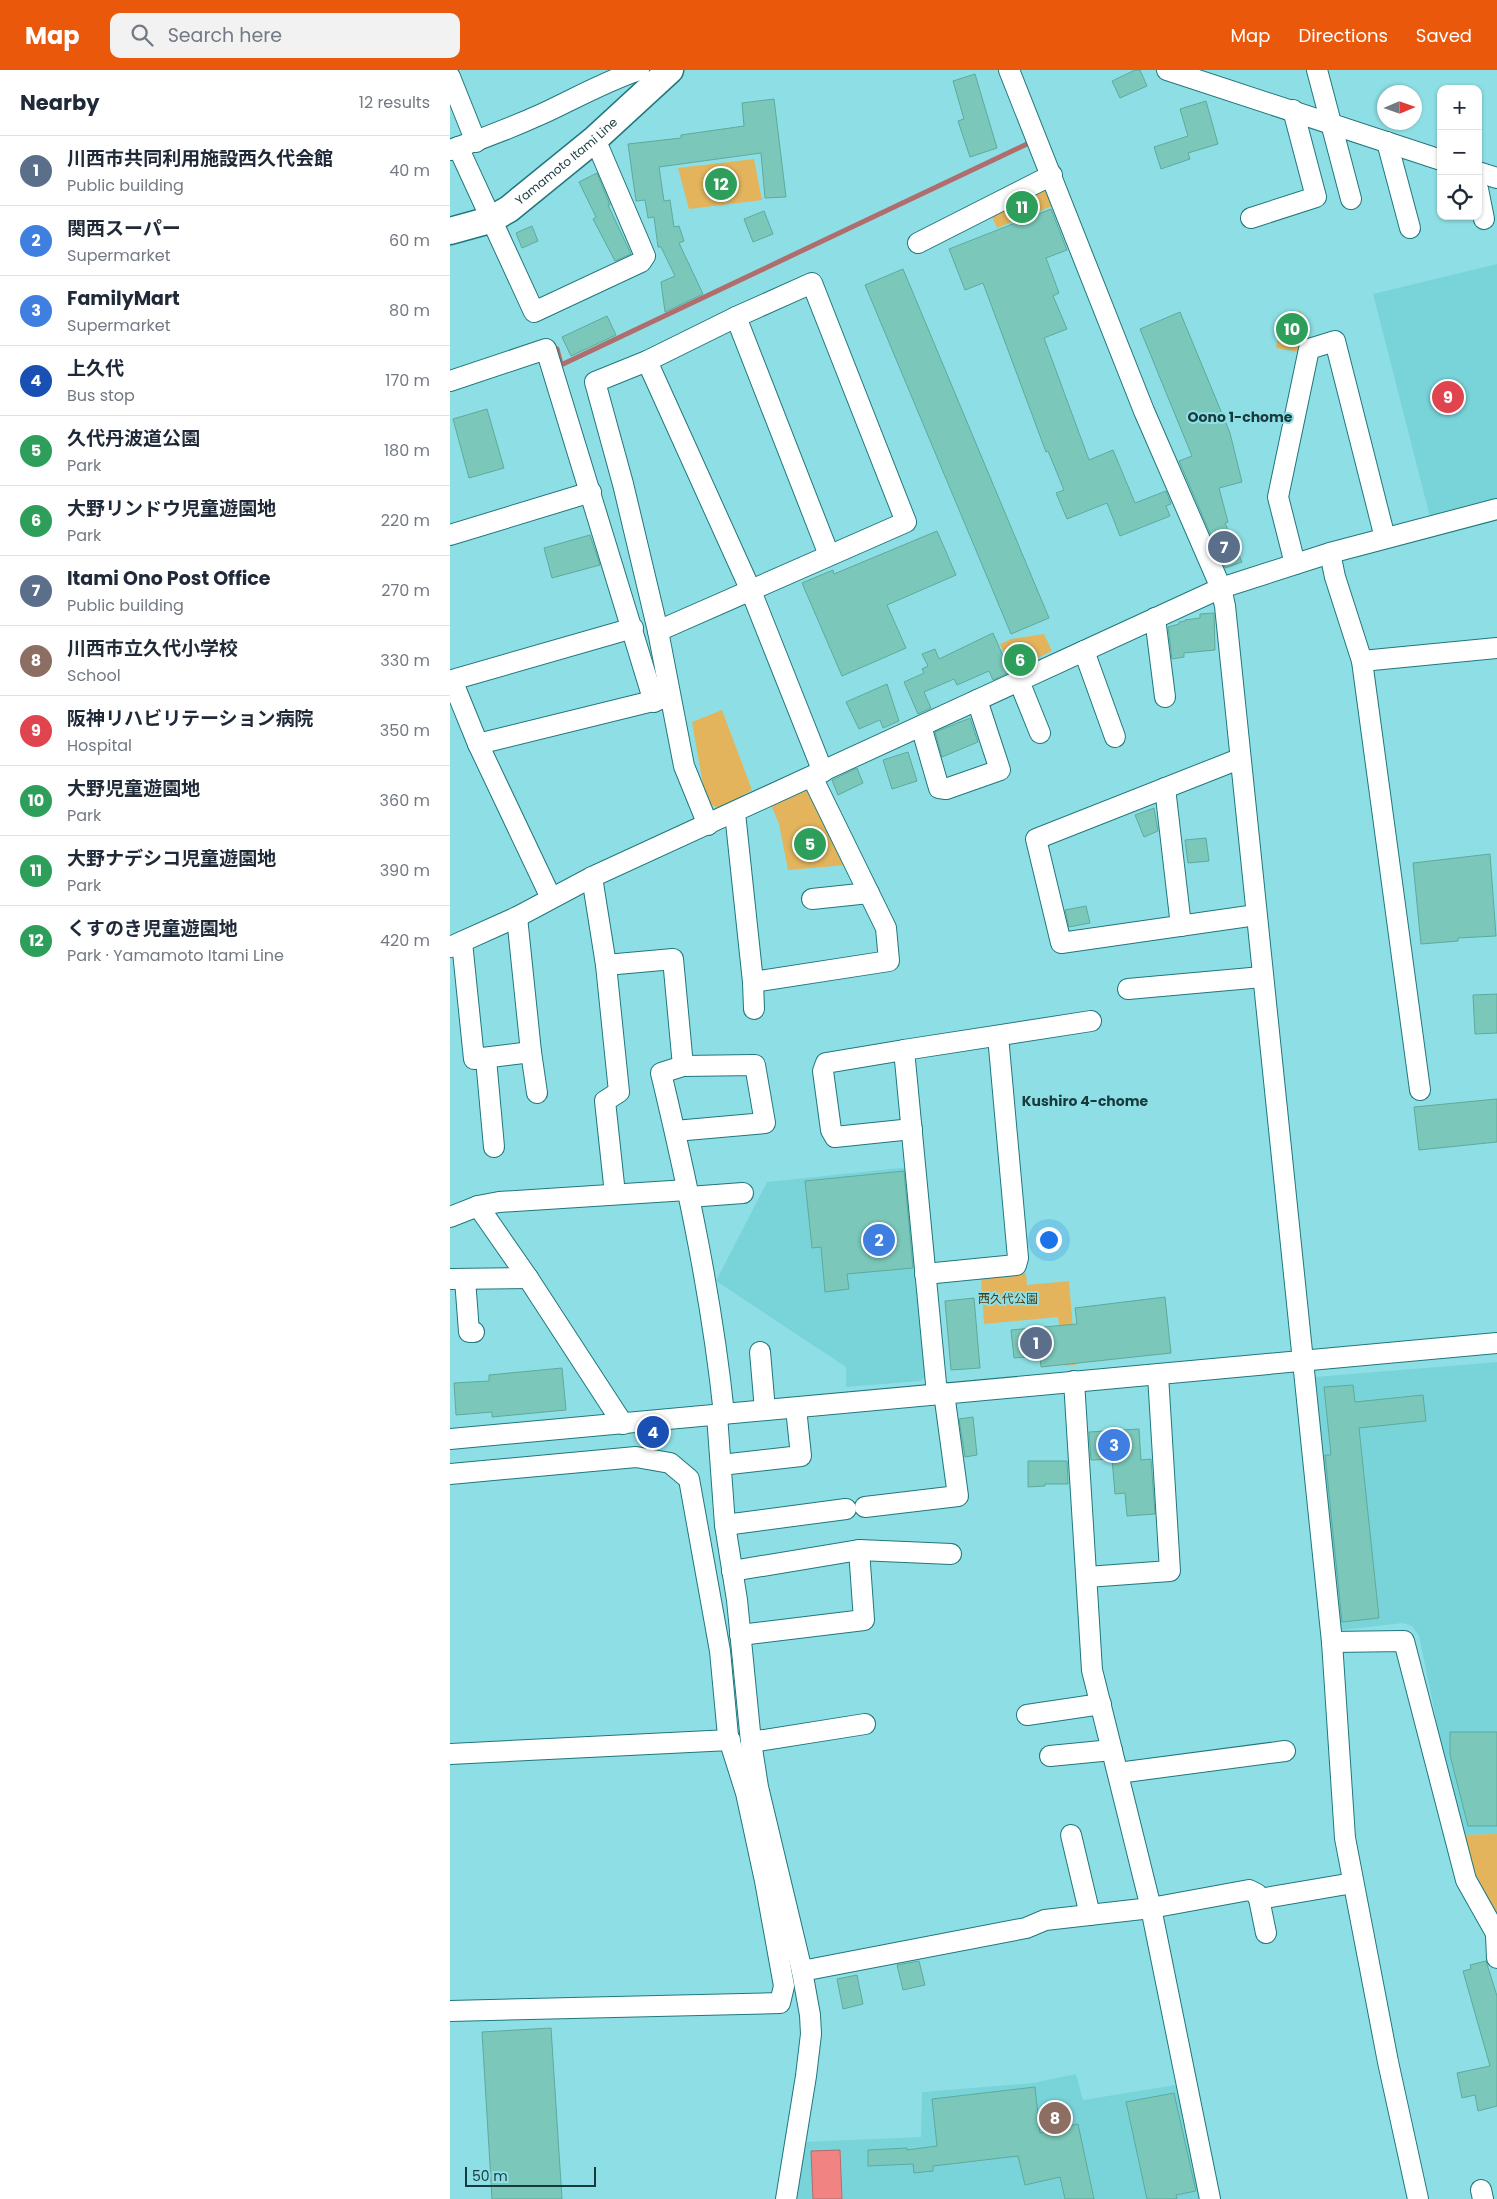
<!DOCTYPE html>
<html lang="en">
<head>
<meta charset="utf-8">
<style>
	body { margin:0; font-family:Poppins,"Noto Sans JP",sans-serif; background:#f2f2f3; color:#1f2937 }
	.controls { position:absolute; right:15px; top:15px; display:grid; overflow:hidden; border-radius:10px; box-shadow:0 1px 4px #0004 }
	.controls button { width:45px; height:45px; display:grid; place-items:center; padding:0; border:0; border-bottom:1px solid #e0e1e3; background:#fff; color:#1f2937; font:25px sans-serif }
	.compass { position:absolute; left:927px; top:15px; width:45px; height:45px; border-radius:50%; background:#fff; box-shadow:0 1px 4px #0004; rotate:88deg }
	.scale { position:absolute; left:15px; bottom:12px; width:131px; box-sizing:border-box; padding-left:5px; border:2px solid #183a3c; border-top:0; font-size:14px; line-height:18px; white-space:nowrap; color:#183a3c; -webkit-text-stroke:4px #8edfe5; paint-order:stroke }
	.you { position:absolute; left:598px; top:1169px; width:18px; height:18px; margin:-12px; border:4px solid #fff; border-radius:50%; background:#1a73e8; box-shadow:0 0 0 8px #1a73e833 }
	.badge { display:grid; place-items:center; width:32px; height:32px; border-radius:50%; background:#ea580c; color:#fff; font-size:16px; font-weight:700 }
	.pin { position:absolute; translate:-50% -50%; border:2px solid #fff; box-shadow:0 1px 5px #0006 }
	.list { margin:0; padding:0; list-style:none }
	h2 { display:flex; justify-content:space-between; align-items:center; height:65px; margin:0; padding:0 20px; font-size:21px }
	h2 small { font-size:16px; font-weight:400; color:#747a83 }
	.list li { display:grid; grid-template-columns:32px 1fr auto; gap:15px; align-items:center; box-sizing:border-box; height:70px; padding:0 20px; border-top:1px solid #e0e1e3 }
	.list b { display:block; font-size:19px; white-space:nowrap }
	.list p { margin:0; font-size:16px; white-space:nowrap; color:#747a83 }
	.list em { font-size:16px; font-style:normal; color:#747a83 }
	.icon { flex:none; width:28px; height:28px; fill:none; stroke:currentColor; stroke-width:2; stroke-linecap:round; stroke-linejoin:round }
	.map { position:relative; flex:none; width:1047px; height:2129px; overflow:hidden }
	header { display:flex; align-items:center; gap:30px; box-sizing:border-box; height:70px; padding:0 25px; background:#ea580c; color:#fff }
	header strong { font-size:24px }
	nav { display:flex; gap:28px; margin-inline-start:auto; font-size:18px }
	.search { width:350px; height:45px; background:#f2f2f3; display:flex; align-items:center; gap:12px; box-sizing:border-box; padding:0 18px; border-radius:10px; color:#747a83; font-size:19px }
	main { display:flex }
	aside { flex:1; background:#fff }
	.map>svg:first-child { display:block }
</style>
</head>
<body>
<header>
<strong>Map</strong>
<div class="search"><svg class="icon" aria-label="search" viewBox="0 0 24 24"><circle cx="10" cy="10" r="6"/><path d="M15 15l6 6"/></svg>Search here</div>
<nav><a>Map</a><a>Directions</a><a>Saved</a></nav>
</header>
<main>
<aside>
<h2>Nearby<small>12 results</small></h2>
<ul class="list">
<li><span class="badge" style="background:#5c6f8a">1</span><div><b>川西市共同利用施設西久代会館</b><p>Public building</p></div><em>40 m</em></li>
<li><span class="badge" style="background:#3f7fe0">2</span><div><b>関西スーパー</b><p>Supermarket</p></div><em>60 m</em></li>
<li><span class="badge" style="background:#3f7fe0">3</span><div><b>FamilyMart</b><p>Supermarket</p></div><em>80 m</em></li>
<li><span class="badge" style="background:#1a4fb4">4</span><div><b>上久代</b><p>Bus stop</p></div><em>170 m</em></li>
<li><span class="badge" style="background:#2e9e5b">5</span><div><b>久代丹波道公園</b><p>Park</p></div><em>180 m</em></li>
<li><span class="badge" style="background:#2e9e5b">6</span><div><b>大野リンドウ児童遊園地</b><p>Park</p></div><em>220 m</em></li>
<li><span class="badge" style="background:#5c6f8a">7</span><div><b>Itami Ono Post Office</b><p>Public building</p></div><em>270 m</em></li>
<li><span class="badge" style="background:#8d6e63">8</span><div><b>川西市立久代小学校</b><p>School</p></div><em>330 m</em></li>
<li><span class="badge" style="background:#e0444e">9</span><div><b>阪神リハビリテーション病院</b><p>Hospital</p></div><em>350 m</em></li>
<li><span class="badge" style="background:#2e9e5b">10</span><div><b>大野児童遊園地</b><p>Park</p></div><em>360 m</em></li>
<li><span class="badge" style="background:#2e9e5b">11</span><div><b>大野ナデシコ児童遊園地</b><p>Park</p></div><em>390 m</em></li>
<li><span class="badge" style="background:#2e9e5b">12</span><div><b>くすのき児童遊園地</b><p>Park · Yamamoto Itami Line</p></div><em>420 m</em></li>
</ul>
</aside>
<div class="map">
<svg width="1047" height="2129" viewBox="0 0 1047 2129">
	<rect width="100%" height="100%" fill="#8edfe5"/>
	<g fill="#79d4da">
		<polygon points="1047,194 1047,430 980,447 923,224"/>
		<polygon points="460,1097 479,1302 471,1311 396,1317 396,1297 266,1211 317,1112"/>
		<polygon points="1047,1292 1047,1764 1010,1765 969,1566 962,1556 953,1553 892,1560 884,1551 861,1317 865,1307"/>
		<polygon points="626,2004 633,2030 732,2014 755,2129 340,2129 351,2072 471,2067 472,2022 583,2013"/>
	</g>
	<g fill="#e3b45c">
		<polygon points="304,89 312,130 239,139 228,98"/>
		<polygon points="599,115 607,134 547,158 539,140"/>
		<polygon points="851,241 859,271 851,274 850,282 826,278 831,246"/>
		<polygon points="594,564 602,581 562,600 550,574 561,569"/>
		<polygon points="272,640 302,720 270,739 256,732 242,652"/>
		<polygon points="358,714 396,795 338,800 329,754 320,732"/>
		<polygon points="576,1203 577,1215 619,1211 626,1295 615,1296 608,1247 534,1254 531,1208"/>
		<polygon points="1047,1764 1047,1843 1018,1792 1010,1765"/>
	</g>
	<polygon fill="#f18382" stroke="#b06d6d" points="390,2080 392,2129 363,2129 361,2081"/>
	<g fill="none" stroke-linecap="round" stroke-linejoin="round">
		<g stroke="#b06d6d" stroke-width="5">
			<polyline points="102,276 107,279 111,294"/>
			<polyline points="111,295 579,73"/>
		</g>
	</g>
	<g fill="#7bc8ba" stroke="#5daa9d">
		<polygon points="685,0 690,0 697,16 670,28 662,11"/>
		<polygon points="525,4 547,78 520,87 508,51 514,49 503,11"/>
		<polygon points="324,29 336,127 315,128 311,83 209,97 214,131 220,130 224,157 229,156 234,171 229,173 253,224 215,242 211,212 225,206 211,177 208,177 204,147 198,148 195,130 186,131 178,74 231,68 231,65 294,56 292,33"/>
		<polygon points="756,31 768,74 738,83 740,89 711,99 704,77 738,66 730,39"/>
		<polygon points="147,103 160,135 158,135 181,184 165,191 143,149 146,147 129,112"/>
		<polygon points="601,139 617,180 596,188 609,223 603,226 617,259 594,268 639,390 663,380 685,433 716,421 721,434 716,436 720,446 670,466 657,433 617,449 606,423 614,420 598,381 596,382 533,213 515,220 499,179"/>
		<polygon points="314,141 323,164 303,172 294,149"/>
		<polygon points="82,156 88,171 72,178 66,163"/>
		<polygon points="453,199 599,548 561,564 415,215"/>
		<polygon points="730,242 780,363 792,412 769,418 778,452 775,453 792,492 775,498 729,391 742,386 690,259"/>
		<polygon points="157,246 166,265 121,286 112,267"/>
		<polygon points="37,339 54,398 19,408 3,349"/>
		<polygon points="487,461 506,505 437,535 456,578 392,606 352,513 383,500 384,504"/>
		<polygon points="140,465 150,495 102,508 94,478"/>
		<polygon points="764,543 765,580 734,583 734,587 722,589 718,557 729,554 729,552 735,551 735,550 750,548 750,544"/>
		<polygon points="543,563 560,602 543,610 539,601 507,615 504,609 474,622 481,638 468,644 454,612 474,603 472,599 478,596 472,584 485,579 489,589"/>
		<polygon points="437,614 449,651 433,658 430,650 409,659 396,632"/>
		<polygon points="520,648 528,672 492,687 485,662"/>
		<polygon points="458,682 467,711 442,719 433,690"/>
		<polygon points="407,698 413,713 388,725 382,710"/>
		<polygon points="704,738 708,761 694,767 685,745"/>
		<polygon points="756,768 759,791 738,793 735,770"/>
		<polygon points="1040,784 1046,866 1008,868 1008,871 971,874 963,793"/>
		<polygon points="636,836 640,853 619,857 615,840"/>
		<polygon points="1047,924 1047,963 1025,964 1023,925"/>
		<polygon points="1047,1029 1047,1072 969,1080 964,1037"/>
		<polygon points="454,1101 463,1198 397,1204 399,1219 375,1222 371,1177 362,1178 355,1111"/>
		<polygon points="715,1227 721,1283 591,1297 590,1286 564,1288 561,1260 627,1254 625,1238"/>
		<polygon points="524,1228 530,1298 501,1300 495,1231"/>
		<polygon points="112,1298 116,1340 42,1347 42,1342 6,1345 4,1313 39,1311 39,1305"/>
		<polygon points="903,1315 905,1332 973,1325 976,1351 909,1358 929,1548 892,1552 875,1385 881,1385 874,1317"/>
		<polygon points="523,1347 527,1385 515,1387 509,1349"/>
		<polygon points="689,1359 691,1390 701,1389 705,1444 677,1446 675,1423 665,1424 662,1389 641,1390 639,1362"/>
		<polygon points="578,1391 617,1391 618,1414 595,1414 595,1416 578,1417"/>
		<polygon points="1000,1662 1047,1662 1047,1756 1018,1756 1000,1685"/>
		<polygon points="469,1891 475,1915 453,1920 447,1895"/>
		<polygon points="1036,1891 1047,1926 1047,2036 1028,2041 1025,2025 1012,2028 1007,2003 1040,1996 1013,1901 1021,1899 1020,1895"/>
		<polygon points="407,1905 413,1934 393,1939 387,1909"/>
		<polygon points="101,1958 112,2129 42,2129 32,1962"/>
		<polygon points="585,2017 590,2063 628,2054 644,2129 615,2129 610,2107 575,2115 568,2086 483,2096 483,2101 464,2103 463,2094 418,2096 418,2080 457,2078 457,2080 487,2076 482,2029"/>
		<polygon points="724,2023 746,2121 726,2125 727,2129 697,2129 676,2032"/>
	</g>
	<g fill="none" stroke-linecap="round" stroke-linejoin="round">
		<defs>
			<g id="minor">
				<polyline points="559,0 694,341 771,518 775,536 882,1572 895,1768 938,1992 968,2129"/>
				<polyline points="717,0 991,90"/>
				<polyline points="867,0 901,129"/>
				<polyline points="0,7 26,72"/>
				<polyline points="937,72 960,158"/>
				<polyline points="8,77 84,242 191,192 195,186 145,69"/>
				<path d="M0 80C32 69 63 57 94 43 126 28 156 11 189 0"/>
				<polyline points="1028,102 1047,108"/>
				<polyline points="1028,119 1034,149"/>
				<polyline points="801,148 866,127 843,40"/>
				<polyline points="468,173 602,105"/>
				<polyline points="197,291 145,312 173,414 208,561 234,696 258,755"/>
				<polyline points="0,311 96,279 204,632"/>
				<polyline points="0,465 141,422"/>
				<polyline points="880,483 885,507 912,591 970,1020"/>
				<polyline points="845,494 828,427 859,279 885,271 935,468"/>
				<polyline points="705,548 715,627"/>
				<polyline points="208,561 456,452 362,213 286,247"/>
				<polyline points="634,581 665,667"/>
				<polyline points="912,591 1047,578"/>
				<polyline points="569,611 590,663"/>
				<polyline points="471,656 489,718 496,719 550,700 527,630"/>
				<polyline points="28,674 215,628"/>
				<polyline points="789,689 586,769 611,873 806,845"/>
				<polyline points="373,702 301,521 197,291 286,247 379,485"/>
				<polyline points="715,718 731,856"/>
				<polyline points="285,743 303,912 439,891 436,858 362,707"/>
				<path d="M142 807 156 895 223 889 233 996 211 1003C238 1116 262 1229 274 1344"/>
				<polyline points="101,828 28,674 2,610 183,558"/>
				<polyline points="362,829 419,823"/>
				<polyline points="12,872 24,989 81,982 67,847"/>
				<polyline points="0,877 67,847 142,807 771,518 880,483 1047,439"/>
				<polyline points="156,895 169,1022 155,1031 165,1124"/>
				<polyline points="303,912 304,939"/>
				<polyline points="678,919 812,907"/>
				<polyline points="454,980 376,993 373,1001 381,1060 385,1067 462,1059"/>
				<polyline points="81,982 87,1023"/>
				<polyline points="36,989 44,1077"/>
				<polyline points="225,1061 315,1053 305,995 233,996"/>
				<polyline points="239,1127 293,1123"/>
				<polyline points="28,1136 78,1208 173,1354"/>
				<polyline points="0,1147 28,1136 49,1132 237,1120"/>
				<polyline points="475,1204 566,1195 568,1188 548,966"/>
				<polyline points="0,1209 78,1208"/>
				<polyline points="15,1209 19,1262 24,1262"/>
				<polyline points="310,1282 315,1340"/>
				<polyline points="624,1311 642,1600 701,1838 760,2129"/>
				<polyline points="487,1324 454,980 641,951"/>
				<polyline points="267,1345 275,1455 287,1530 301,1672 308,1717 352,1901 360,1945 361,1964 356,2006 336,2129"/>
				<polyline points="0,1369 1047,1273"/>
				<polyline points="271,1395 351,1386 346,1338"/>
				<polyline points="0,1404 186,1387 220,1393 239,1409 270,1581 278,1666 296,1723 315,1811 334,1916 330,1933 0,1941"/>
				<polyline points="415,1437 508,1426 494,1323"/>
				<polyline points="275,1455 396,1439"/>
				<polyline points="409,1480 501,1484"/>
				<polyline points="282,1501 409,1480 414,1550 290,1565"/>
				<polyline points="637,1507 720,1501 708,1305"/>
				<polyline points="882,1572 954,1571 1016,1810 1047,1865"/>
				<polyline points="577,1645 651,1634"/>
				<polyline points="301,1672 415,1654"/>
				<polyline points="0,1684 280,1670"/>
				<polyline points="600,1686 662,1680"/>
				<polyline points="668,1703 835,1681"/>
				<polyline points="621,1765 640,1845"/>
				<polyline points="809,1829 903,1813"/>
				<polyline points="1046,1865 1047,1888"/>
				<polyline points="352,1901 576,1858 595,1850 701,1838 799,1820 807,1824 809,1829 816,1863"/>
				<polyline points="1031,2120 1033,2129"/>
			</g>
			<g id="major">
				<path id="s1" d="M0 161 40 150 59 139 145 69 220 0"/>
			</g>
		</defs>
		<use href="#minor" stroke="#20777d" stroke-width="22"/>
		<use href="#major" stroke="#20777d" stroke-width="29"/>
		<use href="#minor" stroke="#fff" stroke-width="20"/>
		<use href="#major" stroke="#fff" stroke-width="26"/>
	</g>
	<g text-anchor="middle" stroke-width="4" stroke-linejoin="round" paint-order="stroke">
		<g font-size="12" fill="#183a3c" stroke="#8edfe5">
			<text dy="4" stroke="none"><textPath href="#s1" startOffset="138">Yamamoto Itami Line</textPath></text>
		</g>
		<g font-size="12" fill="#4f3a0d" stroke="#8edfe5">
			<text x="558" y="1233">西久代公園</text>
		</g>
		<g font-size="14" font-weight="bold" fill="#183a3c" stroke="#8edfe5">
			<text x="790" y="352">Oono 1-chome</text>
			<text x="635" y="1036">Kushiro 4-chome</text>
		</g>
	</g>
</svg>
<div class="controls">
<button>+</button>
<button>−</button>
<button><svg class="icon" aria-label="locate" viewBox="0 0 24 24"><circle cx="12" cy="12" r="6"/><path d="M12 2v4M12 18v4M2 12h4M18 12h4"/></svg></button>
</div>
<svg class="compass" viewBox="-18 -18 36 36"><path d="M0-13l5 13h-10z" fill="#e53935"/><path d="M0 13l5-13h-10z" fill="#747a83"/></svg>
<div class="scale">50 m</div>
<div class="you"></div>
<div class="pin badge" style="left:586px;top:1273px;background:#5c6f8a">1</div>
<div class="pin badge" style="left:429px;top:1170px;background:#3f7fe0">2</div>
<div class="pin badge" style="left:664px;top:1375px;background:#3f7fe0">3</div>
<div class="pin badge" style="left:203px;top:1362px;background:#1a4fb4">4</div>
<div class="pin badge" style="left:360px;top:774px;background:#2e9e5b">5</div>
<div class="pin badge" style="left:570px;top:590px;background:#2e9e5b">6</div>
<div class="pin badge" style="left:774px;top:477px;background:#5c6f8a">7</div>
<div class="pin badge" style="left:605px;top:2048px;background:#8d6e63">8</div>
<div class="pin badge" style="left:998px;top:327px;background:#e0444e">9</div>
<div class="pin badge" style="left:842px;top:259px;background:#2e9e5b">10</div>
<div class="pin badge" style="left:572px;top:137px;background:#2e9e5b">11</div>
<div class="pin badge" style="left:271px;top:114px;background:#2e9e5b">12</div>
</div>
</main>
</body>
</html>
